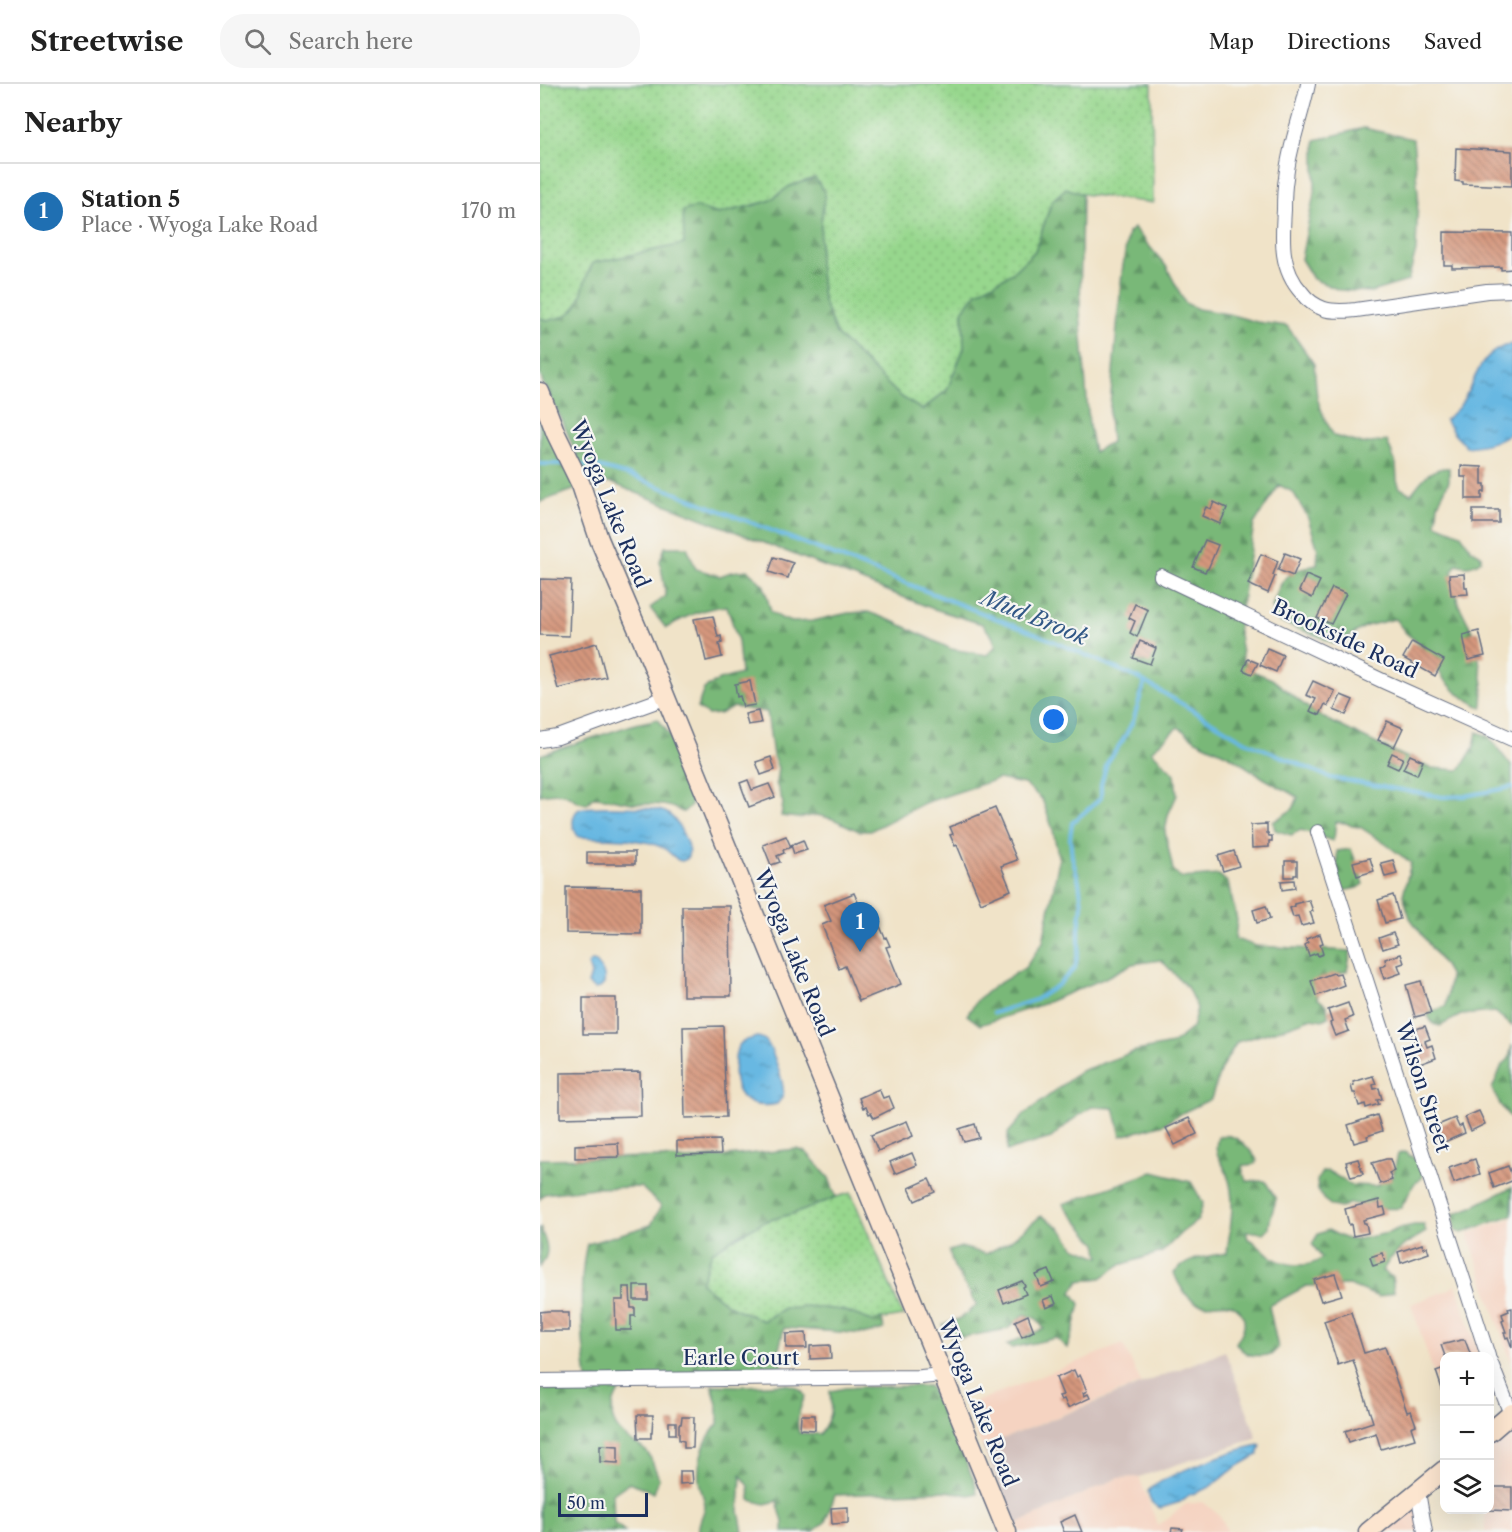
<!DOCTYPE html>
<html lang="en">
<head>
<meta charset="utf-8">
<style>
	body { margin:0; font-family:"Libre Caslon Text",serif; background:#f6f6f6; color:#222 }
	.controls { position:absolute; right:18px; bottom:18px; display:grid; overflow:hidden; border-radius:12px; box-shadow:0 6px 24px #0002 }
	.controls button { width:54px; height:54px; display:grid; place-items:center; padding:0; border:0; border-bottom:2px solid #e0e0e0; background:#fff; color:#222; font:30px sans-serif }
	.scale { position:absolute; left:18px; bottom:15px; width:90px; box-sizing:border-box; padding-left:6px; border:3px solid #1b2f5e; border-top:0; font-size:16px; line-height:21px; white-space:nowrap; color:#1b2f5e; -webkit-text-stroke:4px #f6f6f2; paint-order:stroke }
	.you { position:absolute; left:514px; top:636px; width:21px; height:21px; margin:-15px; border:4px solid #fff; border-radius:50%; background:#1a73e8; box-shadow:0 0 0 9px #1a73e833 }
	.badge { display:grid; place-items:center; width:39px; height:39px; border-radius:50%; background:#1f6fb2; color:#fff; font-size:20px; font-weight:700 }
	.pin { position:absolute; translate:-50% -50px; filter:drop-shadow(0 2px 3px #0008) }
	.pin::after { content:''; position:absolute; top:32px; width:21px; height:18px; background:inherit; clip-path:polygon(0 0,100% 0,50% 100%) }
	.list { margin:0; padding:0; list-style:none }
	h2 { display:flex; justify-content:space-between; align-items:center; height:78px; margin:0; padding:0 24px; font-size:26px }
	h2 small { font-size:20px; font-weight:400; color:#767676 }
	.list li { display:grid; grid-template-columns:39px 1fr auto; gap:18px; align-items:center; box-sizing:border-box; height:96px; padding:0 24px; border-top:2px solid #e0e0e0 }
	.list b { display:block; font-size:22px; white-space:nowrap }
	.list p { margin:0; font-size:20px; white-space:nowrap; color:#767676 }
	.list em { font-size:20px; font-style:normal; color:#767676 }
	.icon { flex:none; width:33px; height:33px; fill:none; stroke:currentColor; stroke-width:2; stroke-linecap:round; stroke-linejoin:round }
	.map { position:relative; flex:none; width:972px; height:1448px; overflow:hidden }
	header { display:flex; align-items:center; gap:36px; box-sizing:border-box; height:84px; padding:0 30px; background:#fff; border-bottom:2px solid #e0e0e0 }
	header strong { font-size:28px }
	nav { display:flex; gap:33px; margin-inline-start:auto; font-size:21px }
	.search { width:420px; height:54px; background:#f6f6f6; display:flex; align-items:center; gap:15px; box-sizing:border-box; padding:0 21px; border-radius:24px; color:#767676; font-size:22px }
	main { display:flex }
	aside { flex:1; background:#fff }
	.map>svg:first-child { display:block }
</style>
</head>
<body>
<header>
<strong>Streetwise</strong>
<div class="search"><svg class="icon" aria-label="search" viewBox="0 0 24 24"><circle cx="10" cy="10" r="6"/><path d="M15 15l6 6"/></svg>Search here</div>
<nav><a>Map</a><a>Directions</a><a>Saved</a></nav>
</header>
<main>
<aside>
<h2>Nearby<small></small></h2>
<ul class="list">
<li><span class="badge">1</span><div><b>Station 5</b><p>Place · Wyoga Lake Road</p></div><em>170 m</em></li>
</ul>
</aside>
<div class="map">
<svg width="972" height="1448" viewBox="0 0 972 1448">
	<defs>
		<pattern id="grass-dots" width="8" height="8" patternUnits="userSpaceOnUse" patternTransform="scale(1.5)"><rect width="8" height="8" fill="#97d78d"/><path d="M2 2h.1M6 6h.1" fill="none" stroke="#82b97c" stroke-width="1.8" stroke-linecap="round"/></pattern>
		<pattern id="forest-firs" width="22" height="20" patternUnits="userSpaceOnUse" patternTransform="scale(1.5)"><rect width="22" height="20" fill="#79b878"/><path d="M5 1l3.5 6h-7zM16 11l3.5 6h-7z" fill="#629666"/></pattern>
		<pattern id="water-ripples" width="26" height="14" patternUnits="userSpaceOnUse" patternTransform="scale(1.5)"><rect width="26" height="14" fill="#67b8e2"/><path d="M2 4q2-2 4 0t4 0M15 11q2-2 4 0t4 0" fill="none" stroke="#5496ba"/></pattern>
		<pattern id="building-back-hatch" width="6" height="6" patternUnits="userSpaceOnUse" patternTransform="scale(1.5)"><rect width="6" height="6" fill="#d5977d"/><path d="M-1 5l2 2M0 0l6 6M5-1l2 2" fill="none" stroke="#ac7c6a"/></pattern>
	</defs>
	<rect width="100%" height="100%" fill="#f6f6f2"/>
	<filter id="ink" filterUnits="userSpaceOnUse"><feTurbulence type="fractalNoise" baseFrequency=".0167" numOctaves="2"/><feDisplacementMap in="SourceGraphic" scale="12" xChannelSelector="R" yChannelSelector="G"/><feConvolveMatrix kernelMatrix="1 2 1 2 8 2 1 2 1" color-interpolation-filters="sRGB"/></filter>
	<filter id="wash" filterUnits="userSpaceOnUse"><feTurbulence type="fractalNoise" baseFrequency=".008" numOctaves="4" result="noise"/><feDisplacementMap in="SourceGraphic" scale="24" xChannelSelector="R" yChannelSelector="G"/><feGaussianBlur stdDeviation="1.35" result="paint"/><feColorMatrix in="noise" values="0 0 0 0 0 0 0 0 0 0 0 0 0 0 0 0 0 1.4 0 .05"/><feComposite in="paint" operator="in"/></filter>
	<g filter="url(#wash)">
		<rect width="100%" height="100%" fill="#f0e3c8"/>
		<g fill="#f5d3c1">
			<polygon points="972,1134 972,1281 928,1150"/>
			<polygon points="916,1201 940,1272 904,1272 904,1320 871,1220 908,1206"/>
			<polygon points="583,1260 601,1299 442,1363 425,1322"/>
			<polygon points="972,1329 972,1448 945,1448 945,1426 950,1426 950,1348"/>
			<polygon points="599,1393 618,1442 646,1420 663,1418 679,1431 688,1448 480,1448 477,1440 578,1394"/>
			<polygon points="878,1408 885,1448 828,1448"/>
		</g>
		<polygon fill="#d1c0bc" points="685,1267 717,1354 599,1393 578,1394 477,1440 442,1363"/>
		<g fill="url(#grass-dots)" stroke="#598376" stroke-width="1.5">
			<path d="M0 0H612L613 119 542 110 526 104 512 117 495 167 471 190 437 208 423 226 424 264 407 306 382 326 360 312 296 250 283 216 279 178 281 138 285 109 250 102 229 117 178 130 156 123 144 160 53 179C50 185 47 191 45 197 41 214 38 230 19 234 12 236 7 237 0 234Z"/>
			<polygon points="311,1109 363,1232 332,1237 302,1226 244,1224 223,1237 188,1221 161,1199 172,1168 194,1154 223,1138 262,1127 296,1113"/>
		</g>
		<g fill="url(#forest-firs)" stroke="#4a746b" stroke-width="1.5">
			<polygon points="824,44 873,55 878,110 876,167 868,197 831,208 799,206 773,195 761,175 775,105 775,56"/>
			<path d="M275 94 285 109 281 138 279 178 283 216 296 250 360 312 382 326 407 306 424 264 423 226 437 208 471 190 495 167 512 117 526 104 542 110 540 227 549 341 554 368 571 358 569 332 582 188 588 149 594 144 626 182 645 219 658 225 688 230 717 238 747 242 774 280 777 314 784 333 794 352 823 360 847 357 856 380 857 396 860 404 871 410C882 397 889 383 909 384V397L898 420 896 440 921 450 931 465 941 471V476C933 483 926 483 917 480L912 487 918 519 932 547 938 570 943 600 942 624 918 610 904 595 882 562 866 549 855 535 826 542 805 555 794 560 778 552 739 538 732 523C743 492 744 488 777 481L778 466 768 434 753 408 739 401 714 440 698 544 703 576 712 587 732 595 776 630 841 662 891 684 920 686 934 663 937 648 948 652 972 683V942L955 928 921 931 900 942 893 940 887 930 906 922 910 892 903 880 870 834 863 811 871 779 847 761 820 743 812 742 806 739 796 738C794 745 796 750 793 757L761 746 751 751 735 746 733 738 753 725 758 713 725 695 690 672 656 656 638 643 611 667 635 690 637 711 628 731 625 748 633 786 641 794 679 791 688 799 697 836 695 855 716 862 811 867 807 887 783 896 777 914 787 922 788 933 782 936 772 934 741 945 697 958 681 985 671 1015 636 1032 624 1040 581 1052 574 1024 552 1023 531 1037 511 1054 467 1067 468 1049 485 1030 541 987 596 967 632 960 652 944 657 924 647 903 621 876 592 880 563 895 503 920 440 941 427 931 438 915 456 901 485 884 503 858 519 776 513 746 502 715 484 700 458 695 384 719 330 747H319L293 735 277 731 258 734 241 732 243 719 236 699 238 684 233 672 227 628 194 623 179 630 168 631 157 624 164 605 179 596 201 590 198 557 187 522C164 524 146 532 126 544L110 524 126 512 120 477 125 463H147L156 485 180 492 191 488 208 486 224 502 231 528 241 534 252 538 272 537 308 529 328 528 355 538 411 565 447 571 456 562 452 552 442 540 391 524 94 408 72 399H48L22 336 3 299 0 290V234C7 237 12 236 19 234 38 229 41 214 45 197 47 191 50 185 53 179L144 160 143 127 156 123 178 130 211 122 229 117 250 102Z"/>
			<polygon points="0,308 39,404 0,418"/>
			<path d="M118 635 129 650 145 688 150 704 151 722 143 728C125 718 112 721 92 719 79 717 66 713 53 713L47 720C36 718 37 717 29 712 21 708 9 709 0 711V671L95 640Z"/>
			<polygon points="811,765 824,800 818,804 802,807 798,797 797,767"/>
			<polygon points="972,961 972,1036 961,1022 952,1005 962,981 969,975"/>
			<path d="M686 1051C700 1053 710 1065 717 1076L715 1080 709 1082 703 1081V1089L707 1097H725L736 1115C734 1125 729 1134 729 1144L724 1149 706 1147 708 1155C720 1160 722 1166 732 1173 745 1182 769 1185 782 1174L772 1160 778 1150 788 1146 804 1154 813 1156 848 1149 860 1144 874 1141H884L886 1148 864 1161 850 1175 842 1187 852 1193 854 1208 839 1213 809 1201 766 1202 729 1222 738 1264 731 1271C715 1272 706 1274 696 1259 701 1251 707 1241 703 1232 692 1209 673 1226 657 1219 646 1214 638 1200 634 1189 649 1173 666 1173 687 1169 690 1143 696 1118 688 1093 683 1076 672 1072 678 1053Z"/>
			<path d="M257 1065 267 1069 289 1094 296 1113 262 1127 223 1138 194 1154 172 1168 161 1199 188 1221 223 1237 244 1224 266 1222 302 1226 332 1237 342 1235 344 1245 327 1250 244 1244 239 1265 243 1285 202 1296H47C42 1255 37 1200 47 1160L111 1141 121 1122 101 1103 54 1104 4 1110 0 1115V1075L122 1073 147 1076Z"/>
			<path d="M864 1068 882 1079 884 1087 882 1094 874 1100 861 1124C844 1126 828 1122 810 1119L801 1124 792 1122 783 1115 778 1105 777 1096 782 1088 788 1087 811 1101 836 1102 853 1092 858 1070Z"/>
			<path d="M613 1088 651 1098 663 1119 658 1136 641 1149 622 1168 580 1181 561 1194 539 1197 532 1208 540 1220 533 1249 527 1264 516 1254 472 1264 467 1261 479 1255 504 1245 497 1235 485 1230 467 1245 413 1255 403 1241 421 1234 437 1221 414 1183 409 1167 421 1163 446 1170 470 1157 501 1132C517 1140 525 1147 534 1163L560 1173 557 1160 523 1120Z"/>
			<polygon points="972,1103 972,1131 922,1149 916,1147 913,1130 930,1124"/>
			<path d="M0 1143C6 1159 12 1167 0 1183Z"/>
			<path d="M245 1300C254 1302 260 1303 265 1312 260 1324 255 1337 259 1349L280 1350C291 1333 292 1328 290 1307L305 1304 319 1303 389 1302 401 1324 418 1348 427 1381 435 1399 437 1409 429 1411 406 1407 295 1411 285 1438 273 1448H243V1438L237 1417 225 1420 210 1416 209 1402 201 1391 199 1427 203 1448H159C157 1438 165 1430 165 1421 164 1413 160 1405 159 1397 157 1377 164 1355 178 1340V1324L172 1301 205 1302Z"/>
			<path d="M50 1304H81C69 1322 68 1340 87 1354 93 1359 101 1362 107 1368 112 1374 115 1386 119 1394L114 1409 90 1398 73 1410 74 1439 86 1448H0V1306Z"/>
		</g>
		<g fill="url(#water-ripples)" stroke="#4174a0" stroke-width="1.5">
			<path d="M971 260 972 261V348C956 359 945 361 927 363L915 351 905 336C910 332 915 327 919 323 937 298 936 269 971 260Z"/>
			<path d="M61 723C76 723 116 722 127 729 136 735 140 744 144 752 147 760 151 767 147 775L142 777 138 776 124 764 111 759 87 755 39 753C35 749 34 746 33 740 33 720 46 724 61 723Z"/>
			<path d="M52 877 56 878C61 884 66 891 64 900L60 904 54 905 48 900 51 891 48 880Z"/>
			<path d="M217 953C222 954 222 953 226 957 232 964 246 1002 243 1012 242 1015 239 1017 237 1020 204 1027 191 1008 195 978 195 972 196 965 200 960 204 956 211 955 217 953Z"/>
			<path d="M721 1361 718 1371 698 1382 668 1404 649 1411 640 1418 621 1424C612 1421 609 1417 608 1407 623 1391 698 1364 721 1361Z"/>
		</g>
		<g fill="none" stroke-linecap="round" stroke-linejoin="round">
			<g stroke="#67b8e2" stroke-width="4">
				<polyline points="0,380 25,380"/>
				<polyline points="39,381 55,382 92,392 511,556 598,594 705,657 791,694 903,713 925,712 972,703"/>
				<polyline points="454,929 495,916 518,901 535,884 539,863 539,845 542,820 539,798 532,773 530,754 532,739 561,714 561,701 567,679 583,656 593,637 605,598"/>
			</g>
		</g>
		<g id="blocks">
			<g fill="url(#building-back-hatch)">
				<polygon points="916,64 972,67 972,102 923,100 923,98 915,97"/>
				<polygon points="904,148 972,149 972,185 961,186 961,183 912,184 912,181 904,181"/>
				<polygon points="921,382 942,383 942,400 945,400 945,408 942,408 942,415 926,415 926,393 921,393"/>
				<polygon points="674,418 687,424 680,440 662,432 666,423 671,425"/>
				<rect x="933" y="426" width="26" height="13"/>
				<polygon points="665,456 678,461 668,485 667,485 665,488 653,483"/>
				<polygon points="745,469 760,475 753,492 738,486"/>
				<polygon points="721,470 738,477 733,491 735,492 728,509 708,500"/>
				<polygon points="234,473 253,479 248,494 229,488"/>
				<polygon points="924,490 925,503 927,503 928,510 911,511 909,491"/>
				<polygon points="766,491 780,497 772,514 759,507"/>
				<polygon points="0,495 31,496 29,552 0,551"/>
				<polygon points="792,504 806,510 791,540 777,534"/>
				<polygon points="595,520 608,526 597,553 590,549 595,537 589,534"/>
				<polygon points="173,532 178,553 181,552 182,559 179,560 182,573 166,577 160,551 158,552 154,535"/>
				<polygon points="939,547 945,572 928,576 923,551"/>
				<polygon points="600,557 616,564 610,580 593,574"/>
				<polygon points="872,558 904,576 895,592 863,574"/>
				<polygon points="57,559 66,593 18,605 9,572"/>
				<polygon points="727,564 743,571 736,588 720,581"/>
				<polygon points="708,575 718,579 712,590 703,586"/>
				<polygon points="210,597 215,621 203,623 200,612 197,613 195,600"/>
				<polygon points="773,597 795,607 788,622 785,620 780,631 770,627 776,615 766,611"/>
				<polygon points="801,611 813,616 806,631 794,626"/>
				<polygon points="218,627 221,639 208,641 205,630"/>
				<polygon points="847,637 863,644 854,663 838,656"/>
				<polygon points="852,669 863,674 858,685 847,680"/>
				<polygon points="870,671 883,677 877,691 863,685"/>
				<polygon points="231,673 235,686 221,691 216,678"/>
				<polygon points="208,696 212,706 229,700 235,713 209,723 200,699"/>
				<polygon points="455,724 477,776 461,782 471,806 441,819 417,761 415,762 410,751 413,750 410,743"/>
				<polygon points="727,740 727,749 728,749 729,752 732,752 732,757 729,757 729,763 712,764 711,741"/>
				<polygon points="246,752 251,763 243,766 244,769 237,772 240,778 231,781 223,761"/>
				<polygon points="263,756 267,766 254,770 251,761"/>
				<polygon points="694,767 699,782 683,787 678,772"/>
				<rect x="47" y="768" width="48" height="12"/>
				<polygon points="830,774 834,787 817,792 813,778"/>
				<polygon points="853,776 857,790 845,793 841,779"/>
				<polygon points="745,777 757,777 757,791 754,791 754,793 745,793"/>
				<polygon points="754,796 755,804 742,806 741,797"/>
				<polygon points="26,803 101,804 101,850 26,849"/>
				<polygon points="314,809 321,825 331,821 345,854 346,853 350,862 346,863 361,900 319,917 305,882 299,885 282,841 291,837 284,821"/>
				<polygon points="853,811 860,835 845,839 838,816"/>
				<polygon points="769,816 773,827 770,828 774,839 761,842 758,832 753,833 750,824 755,822 754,820"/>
				<polygon points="142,822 190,822 191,912 143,912"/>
				<polygon points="726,822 730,835 717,839 713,826"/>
				<polygon points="853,849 858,860 843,865 839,854"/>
				<polygon points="780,850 783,859 780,860 783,870 778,872 777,869 769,872 765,861 768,859 766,855"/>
				<polygon points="861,870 864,879 858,881 861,889 844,895 840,883 846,880 845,875"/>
				<polygon points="793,889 795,890 800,889 804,901 776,912 771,897"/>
				<polygon points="881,897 891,929 875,933 866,901"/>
				<rect x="43" y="914" width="33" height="36"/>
				<polygon points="808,919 813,933 805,936 809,947 795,952 790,939 792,938 788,926"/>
				<polygon points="183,942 186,1033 145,1034 143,943"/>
				<polygon points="885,942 890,955 885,957 887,963 892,961 896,974 877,981 873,968 881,964 880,959 875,961 870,947"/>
				<polygon points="100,988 101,1032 20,1034 20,989"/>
				<polygon points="833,992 836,1000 833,1001 834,1005 839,1004 842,1015 837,1016 839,1020 826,1024 825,1020 819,1022 815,1009 813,1009 811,1002 814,1001 813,998"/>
				<polygon points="339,1005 343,1014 349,1012 354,1024 334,1034 331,1029 329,1030 326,1023 323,1024 319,1014"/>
				<polygon points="939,1027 945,1040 931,1047 925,1033"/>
				<polygon points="837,1031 842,1047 827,1052 828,1055 814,1059 808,1041"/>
				<polygon points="649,1034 657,1050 635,1061 626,1044"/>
				<polygon points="915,1034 919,1043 922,1041 925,1049 900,1060 893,1043"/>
				<polygon points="367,1037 373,1052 338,1067 331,1051"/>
				<polygon points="435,1040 439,1054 424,1058 419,1045"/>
				<polygon points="180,1056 181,1070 137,1071 137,1057"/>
				<polygon points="78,1059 79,1073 35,1074 35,1061"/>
				<polygon points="372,1069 377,1081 355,1090 350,1078"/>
				<polygon points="818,1075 823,1090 811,1093 806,1078"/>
				<polygon points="846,1075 850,1075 854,1087 849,1089 852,1096 840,1100 832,1079"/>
				<polygon points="935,1075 940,1090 914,1099 909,1084"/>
				<polygon points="968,1082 972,1092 972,1097 954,1104 949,1089"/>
				<polygon points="389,1095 395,1108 375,1117 369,1104"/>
				<polygon points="839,1116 840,1124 844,1123 846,1130 823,1136 824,1139 826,1139 828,1149 813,1152 811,1140 809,1141 805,1125"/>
				<polygon points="882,1160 883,1164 887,1163 889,1169 861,1179 858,1168"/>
				<polygon points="842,1169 845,1178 833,1182 830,1173"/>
				<polygon points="509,1186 514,1198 501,1203 496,1191"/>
				<polygon points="795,1190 802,1211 781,1217 774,1196"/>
				<polygon points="482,1197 485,1202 483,1203 486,1210 464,1219 459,1206"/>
				<rect x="94" y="1202" width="14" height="14"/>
				<polygon points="83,1203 90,1203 91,1224 95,1224 95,1232 91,1232 91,1246 76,1246 75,1216 83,1216"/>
				<polygon points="513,1212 516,1220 506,1224 503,1216"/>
				<polygon points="972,1224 972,1264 968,1253 966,1254 964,1248 966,1248 962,1237 964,1236 962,1230 969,1227 968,1225"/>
				<polygon points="8,1227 22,1227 22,1229 29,1229 29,1247 0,1247 0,1228"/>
				<polygon points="811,1228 824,1269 845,1263 867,1328 871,1327 876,1341 871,1343 875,1355 841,1365 836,1349 809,1358 805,1347 833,1338 813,1276 798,1281 784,1237"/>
				<polygon points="488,1231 494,1247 482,1253 475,1237"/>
				<polygon points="266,1249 267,1264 246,1264 246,1250"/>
				<polygon points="921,1256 925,1256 931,1272 905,1272 901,1261"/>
				<polygon points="290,1261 291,1274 270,1275 270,1262"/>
				<polygon points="904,1284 904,1311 896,1287"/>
				<polygon points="534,1286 537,1293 540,1291 547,1307 543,1309 544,1312 548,1310 550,1314 528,1324 524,1315 521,1316 519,1312 523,1311 516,1294"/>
				<polygon points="97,1331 113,1331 112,1348 111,1348 111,1354 98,1354"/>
				<polygon points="261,1331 275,1331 275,1346 260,1345"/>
				<polygon points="142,1333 154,1333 153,1364 144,1364 144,1357 139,1356 139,1340 141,1340"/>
				<rect x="129" y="1338" width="7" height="12"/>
				<polygon points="60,1361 78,1362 78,1379 60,1378"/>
				<polygon points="140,1387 152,1387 153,1399 140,1400"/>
				<polygon points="950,1403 972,1403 972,1427 950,1426"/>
				<polygon points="308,1423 308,1439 292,1440 291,1424"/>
				<polygon points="535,1431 542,1448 524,1448 520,1438"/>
				<polygon points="632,1444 643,1445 642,1448 631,1448"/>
			</g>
		</g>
	</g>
	<g filter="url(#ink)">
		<use href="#blocks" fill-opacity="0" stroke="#666e83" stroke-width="1.5"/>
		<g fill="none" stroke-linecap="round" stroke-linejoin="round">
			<defs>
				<g id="street">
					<path d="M768 0C762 31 749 62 746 94 744 105 744 116 744 126 742 157 740 185 762 209 767 216 776 222 784 225 794 228 806 227 816 226L947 207 972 206"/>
					<polyline points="621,492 845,598 972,655"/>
					<polyline points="0,656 18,653 125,614"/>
					<polyline points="778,748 948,1272"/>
					<polyline points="950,1277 971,1330"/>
					<polyline points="0,1297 381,1293 402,1291"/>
					<polyline points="878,1408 885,1448"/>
				</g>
				<g id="secondary">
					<polyline points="0,308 16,350 41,401 59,455 106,565 467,1448"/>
					<polyline points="950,1348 972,1329"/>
					<polyline points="828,1448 904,1386"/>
				</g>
			</defs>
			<use href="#street" stroke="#666e83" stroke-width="16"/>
			<use href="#secondary" stroke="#666e83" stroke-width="21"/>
			<use href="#street" stroke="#fff" stroke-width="14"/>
			<use href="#secondary" stroke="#fce5cf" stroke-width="18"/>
		</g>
	</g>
	<g text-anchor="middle" stroke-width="4.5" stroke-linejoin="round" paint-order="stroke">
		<g font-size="21" fill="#1b2f5e" stroke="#f6f6f2">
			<text transform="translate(70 420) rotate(68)" y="7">Wyoga Lake Road</text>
			<text transform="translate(805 555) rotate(25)" y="7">Brookside Road</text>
			<text transform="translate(254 869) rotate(68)" y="7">Wyoga Lake Road</text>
			<text transform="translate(883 1003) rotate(72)" y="7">Wilson Street</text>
			<text x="201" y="1281">Earle Court</text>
			<text transform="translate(438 1319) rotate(68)" y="7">Wyoga Lake Road</text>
		</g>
		<g font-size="22" font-style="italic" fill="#325886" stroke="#f6f6f2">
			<text transform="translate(495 533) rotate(22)" y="8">Mud Brook</text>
		</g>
	</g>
</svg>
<div class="controls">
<button>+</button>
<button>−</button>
<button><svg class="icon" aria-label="layers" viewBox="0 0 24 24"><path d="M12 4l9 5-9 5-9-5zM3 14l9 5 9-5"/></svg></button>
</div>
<div class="scale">50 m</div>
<div class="you"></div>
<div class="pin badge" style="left:320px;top:868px">1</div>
</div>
</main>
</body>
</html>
